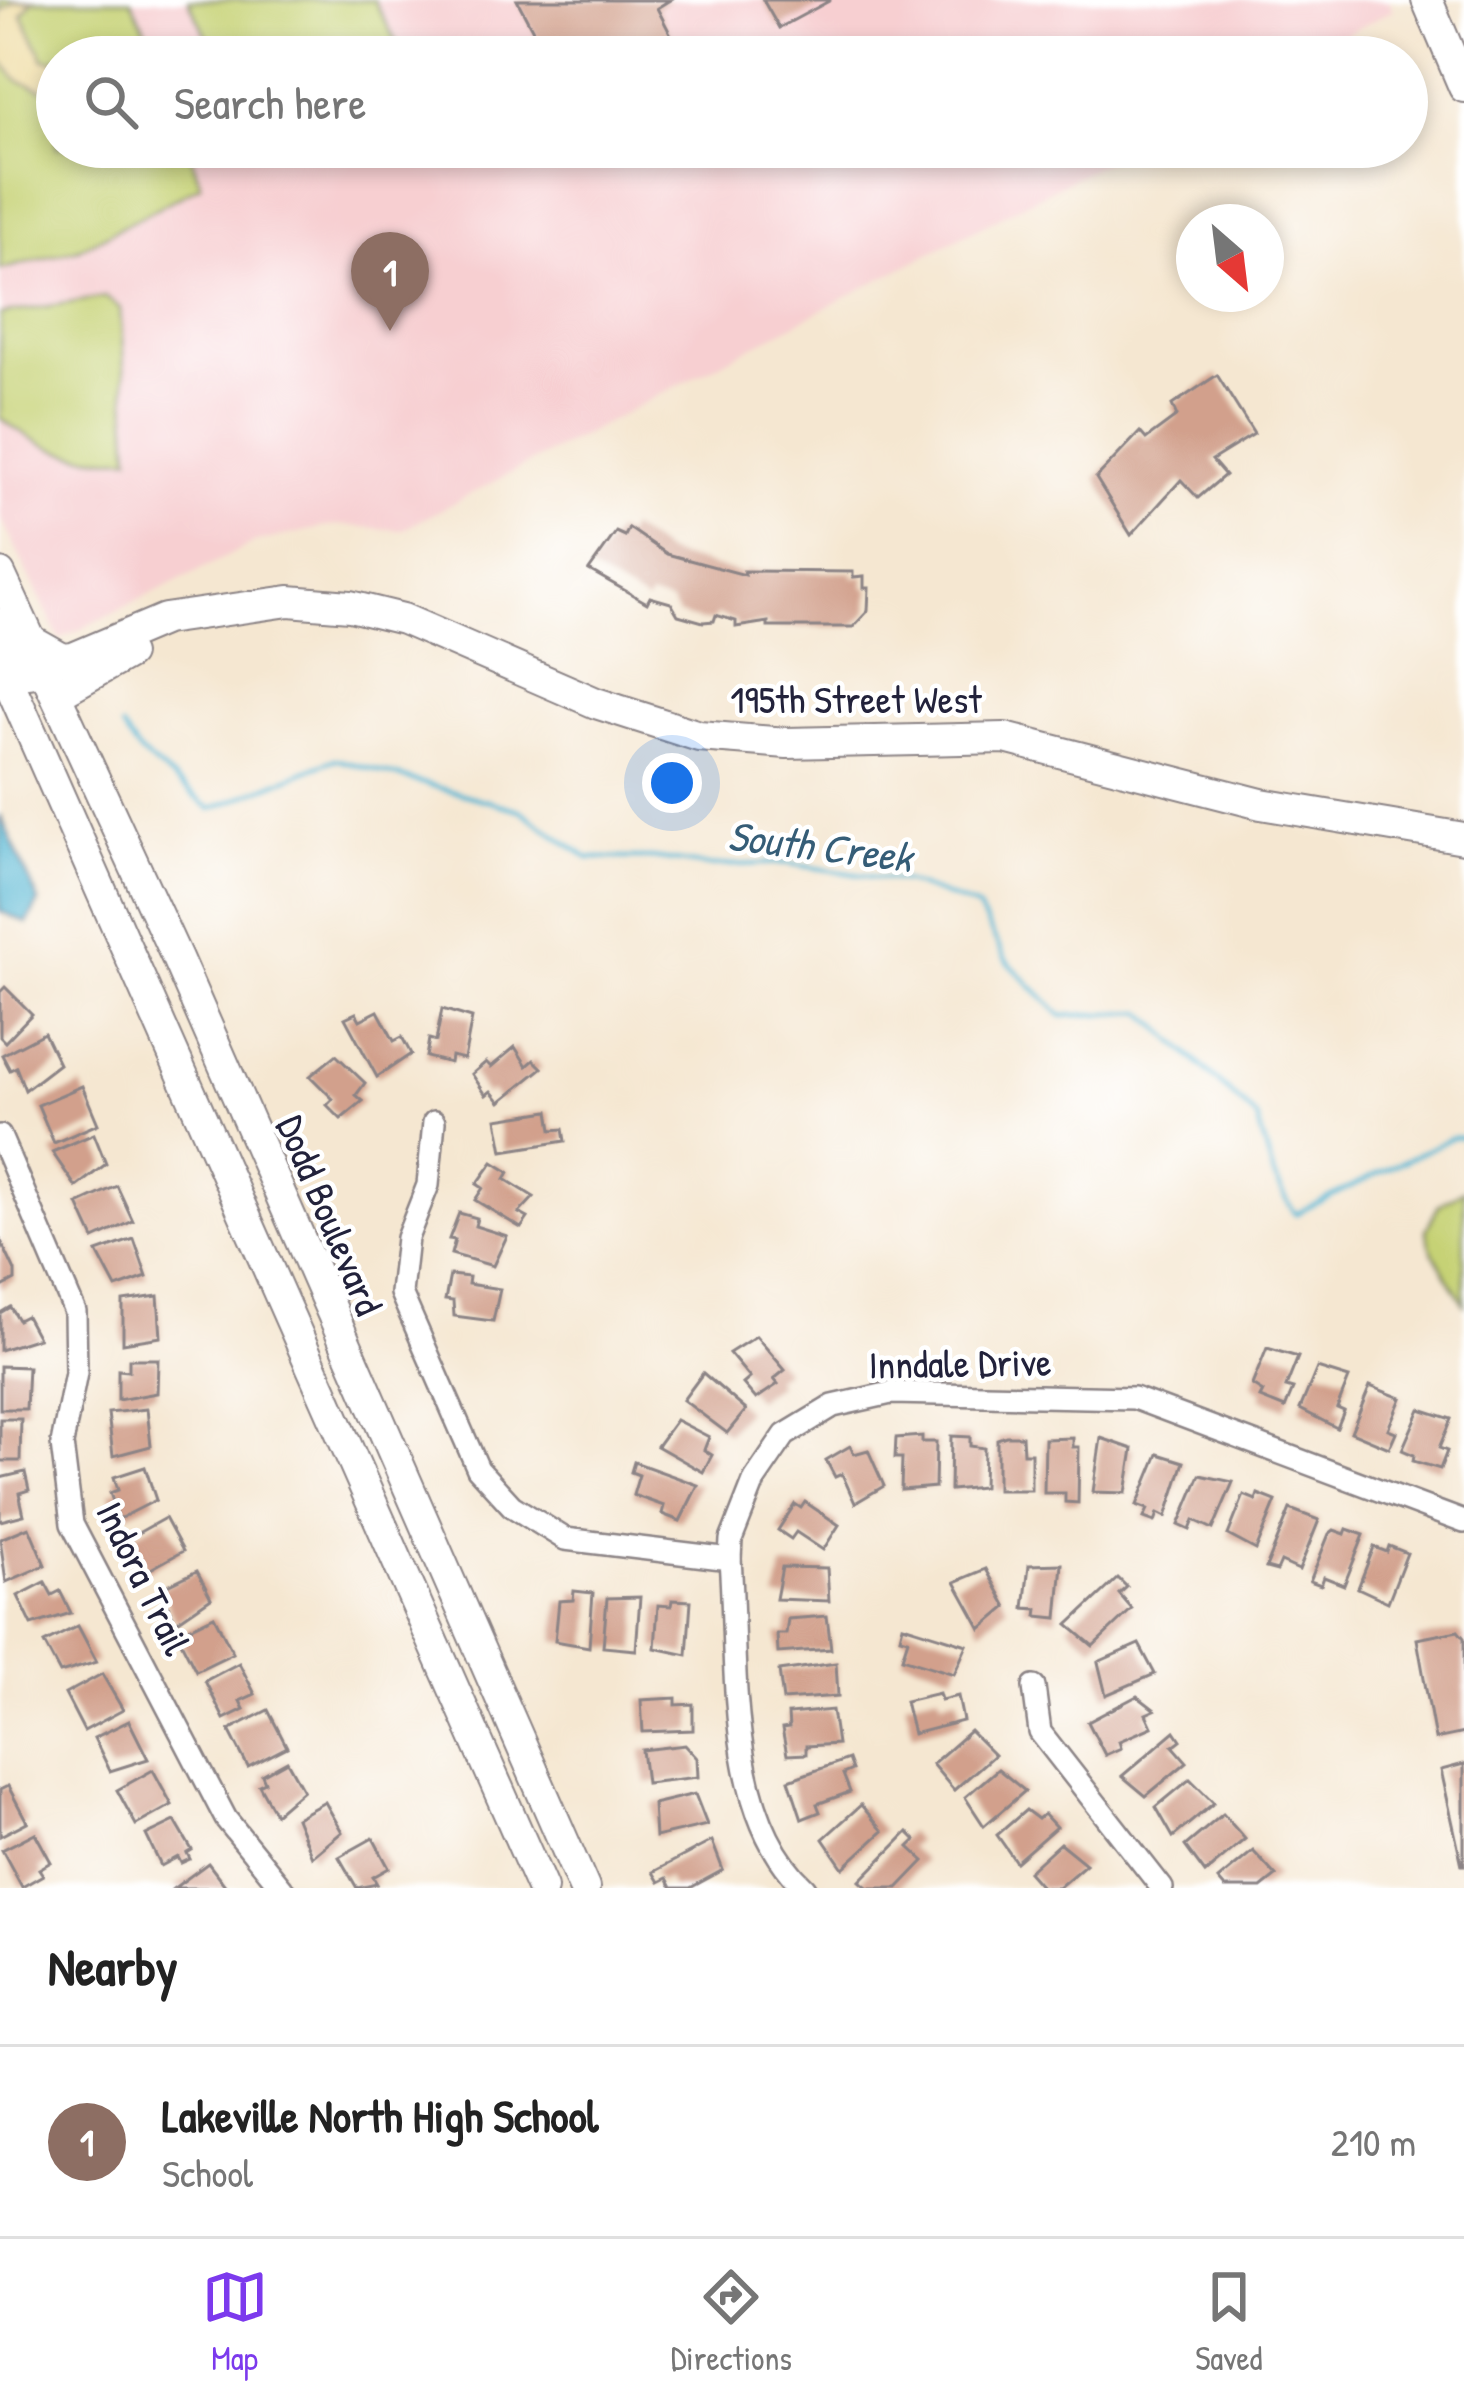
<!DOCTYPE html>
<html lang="en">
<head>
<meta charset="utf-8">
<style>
	body { margin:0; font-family:"Patrick Hand",sans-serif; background:#f6f6f6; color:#222 }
	.compass { position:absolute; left:1176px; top:204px; width:108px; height:108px; border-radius:50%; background:#fff; box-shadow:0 6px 18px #0003; rotate:152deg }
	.you { position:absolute; left:672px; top:783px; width:42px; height:42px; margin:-30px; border:9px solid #fff; border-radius:50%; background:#1a73e8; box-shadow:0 0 0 18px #1a73e833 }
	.badge { display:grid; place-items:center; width:78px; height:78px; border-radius:50%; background:#7c3aed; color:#fff; font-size:39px; font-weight:700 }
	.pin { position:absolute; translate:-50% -99px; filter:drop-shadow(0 3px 6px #0008) }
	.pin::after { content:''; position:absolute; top:63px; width:42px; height:36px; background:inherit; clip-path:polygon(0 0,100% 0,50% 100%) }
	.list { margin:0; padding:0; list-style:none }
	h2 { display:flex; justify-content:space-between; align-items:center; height:156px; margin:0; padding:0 48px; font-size:51px }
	h2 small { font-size:39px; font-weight:400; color:#767676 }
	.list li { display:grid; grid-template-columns:78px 1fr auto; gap:36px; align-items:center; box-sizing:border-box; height:192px; padding:0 48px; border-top:3px solid #e0e0e0 }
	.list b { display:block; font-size:45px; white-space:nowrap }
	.list p { margin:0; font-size:39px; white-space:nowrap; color:#767676 }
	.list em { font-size:39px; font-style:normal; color:#767676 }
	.icon { flex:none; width:66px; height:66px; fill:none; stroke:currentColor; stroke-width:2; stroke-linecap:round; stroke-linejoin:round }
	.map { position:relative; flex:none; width:1464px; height:1888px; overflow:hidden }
	.search { position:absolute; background:#fff; box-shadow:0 6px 18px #0003; left:36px; right:36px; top:36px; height:132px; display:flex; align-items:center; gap:30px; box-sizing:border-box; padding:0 42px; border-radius:66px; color:#767676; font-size:45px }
	.sheet { height:348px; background:#fff }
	nav { display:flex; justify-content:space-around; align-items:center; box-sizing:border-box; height:168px; border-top:3px solid #e0e0e0; background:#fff; font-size:33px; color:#767676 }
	nav a { display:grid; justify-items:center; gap:6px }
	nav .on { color:#7c3aed }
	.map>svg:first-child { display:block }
</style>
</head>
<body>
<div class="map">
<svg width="1464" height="1888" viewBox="0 0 1464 1888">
	<rect width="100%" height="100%" fill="#fff"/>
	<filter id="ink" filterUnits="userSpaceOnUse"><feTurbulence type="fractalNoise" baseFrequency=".00833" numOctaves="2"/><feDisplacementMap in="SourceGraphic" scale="24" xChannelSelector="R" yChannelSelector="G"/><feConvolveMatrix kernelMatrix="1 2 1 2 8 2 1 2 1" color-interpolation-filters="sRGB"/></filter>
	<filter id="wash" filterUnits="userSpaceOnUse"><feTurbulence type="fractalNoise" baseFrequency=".004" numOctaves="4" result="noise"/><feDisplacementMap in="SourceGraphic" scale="48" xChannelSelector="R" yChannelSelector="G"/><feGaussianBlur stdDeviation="2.7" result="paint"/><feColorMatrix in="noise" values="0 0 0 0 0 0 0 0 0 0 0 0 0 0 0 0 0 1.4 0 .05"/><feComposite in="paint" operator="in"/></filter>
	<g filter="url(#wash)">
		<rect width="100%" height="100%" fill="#f5e7d1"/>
		<polygon fill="#f7cfd1" points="0,0 1388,0 1393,10 1304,57 57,57 57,147 1132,147 402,530 335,525 256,542 60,639 0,516"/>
		<g fill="#c6d274" stroke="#747a58" stroke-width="3">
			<polygon points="0,0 131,0 159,57 57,57 57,147 188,147 201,185 79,249 0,270"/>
			<polygon points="188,0 374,0 404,57 218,57"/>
			<path d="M105 297 120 308 130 457C72 460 47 451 0 418V314Z"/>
			<polygon points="1464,1190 1464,1304 1433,1253 1426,1230 1439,1205"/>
		</g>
		<polygon fill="#eeda9e" stroke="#887e6c" stroke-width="3" points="33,0 22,15 44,59 57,61 57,94 19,81 0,60 0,12 15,1"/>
		<polygon fill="#52b5d1" stroke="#3a6c86" stroke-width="3" points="0,815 39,902 27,923 0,911"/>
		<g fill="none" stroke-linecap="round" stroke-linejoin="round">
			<polyline stroke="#52b5d1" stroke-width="4.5" points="122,728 139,752 211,809 335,759 520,810 588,858 652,858 709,866 784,863 907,882 978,908 1006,960 1062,1016 1143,1012 1257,1118 1274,1177 1295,1214 1451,1138 1464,1137"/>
		</g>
		<g id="blocks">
			<g fill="#d2a08c">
				<polygon points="517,0 670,0 657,8 671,35 643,57 547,57"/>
				<polygon points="763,0 831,0 779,28"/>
				<polygon points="1217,375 1254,434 1212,460 1225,475 1198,498 1181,480 1131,535 1096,478 1140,432 1146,439 1177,416 1172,405"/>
				<polygon points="629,528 667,554 745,575 744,571 853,572 853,577 864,576 864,588 869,588 868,611 853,627 768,627 768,622 736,627 736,621 716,615 714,621 703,622 678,615 671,603 650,597 647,603 589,570 616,532 625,536"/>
				<polygon points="5,987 32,1014 5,1042 0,1037 0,992"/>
				<polygon points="442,1009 472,1018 464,1059 451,1056 450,1063 426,1057 429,1039 436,1041"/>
				<polygon points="378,1011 394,1041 402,1037 411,1054 377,1077 345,1018 356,1013 360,1020"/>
				<polygon points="44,1033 59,1064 25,1090 16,1067 10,1070 2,1055"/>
				<polygon points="515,1047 527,1066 534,1060 542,1068 500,1102 491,1091 486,1095 472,1074 486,1062 491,1067"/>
				<polygon points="336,1055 365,1083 356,1095 363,1101 341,1119 327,1105 333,1099 310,1076"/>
				<polygon points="82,1086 98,1124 54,1143 38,1105"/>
				<polygon points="549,1111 552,1130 563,1129 565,1141 503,1151 497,1119"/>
				<polygon points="94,1134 106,1164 76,1187 52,1152"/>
				<polygon points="493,1162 509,1172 505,1179 534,1197 519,1213 528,1218 521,1228 475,1200 483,1188 477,1184"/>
				<polygon points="117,1186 133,1221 94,1239 78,1204"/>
				<polygon points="459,1213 477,1218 475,1226 507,1236 493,1266 451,1254 455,1240 449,1239"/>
				<polygon points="0,1239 15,1271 15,1280 0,1288"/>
				<polygon points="134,1239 147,1277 116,1288 97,1252"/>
				<polygon points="450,1275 469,1277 468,1284 500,1289 493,1321 454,1316 453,1301 445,1300"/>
				<polygon points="158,1296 161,1337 123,1343 123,1301"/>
				<polygon points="10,1307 18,1320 26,1316 38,1338 0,1350 0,1313"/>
				<polygon points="756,1336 785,1370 774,1379 778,1384 756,1399 743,1384 750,1378 729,1353"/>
				<polygon points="1267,1348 1298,1357 1286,1387 1293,1389 1285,1408 1260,1398 1263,1392 1252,1385"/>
				<polygon points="129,1359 158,1359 157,1393 118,1400 118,1370 129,1371"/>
				<polygon points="0,1366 28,1367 26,1409 0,1409"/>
				<polygon points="1317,1368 1349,1378 1337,1408 1344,1411 1337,1428 1300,1409"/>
				<polygon points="703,1373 746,1410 727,1433 683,1400"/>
				<polygon points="1370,1386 1401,1398 1388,1429 1396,1432 1389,1448 1351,1432"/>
				<polygon points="147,1409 151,1446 113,1456 108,1413"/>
				<polygon points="1420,1409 1451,1419 1439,1448 1447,1451 1440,1469 1413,1461 1414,1455 1402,1450"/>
				<polygon points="0,1419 21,1419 20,1461 0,1461"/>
				<polygon points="676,1420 709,1437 704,1450 712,1455 703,1472 657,1446"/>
				<polygon points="922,1436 922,1442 936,1442 935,1487 901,1490 902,1458 895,1458 896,1438"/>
				<polygon points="951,1436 970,1437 970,1446 984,1448 983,1487 950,1490"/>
				<polygon points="1006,1436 1022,1436 1023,1453 1031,1453 1031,1490 997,1490 997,1439"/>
				<polygon points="1073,1438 1073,1447 1079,1447 1078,1503 1065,1502 1065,1493 1044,1493 1045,1439"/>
				<polygon points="1101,1438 1133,1449 1126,1493 1093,1492"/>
				<polygon points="850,1446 854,1454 868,1450 884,1486 855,1503 842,1474 835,1477 826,1460"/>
				<polygon points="1158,1454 1184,1462 1166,1517 1158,1513 1155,1522 1144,1518 1148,1509 1137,1505"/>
				<polygon points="634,1462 698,1485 680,1521 662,1514 664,1506 633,1495 639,1475 631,1472"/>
				<polygon points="145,1467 156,1500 119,1519 110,1493 118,1490 114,1477"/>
				<polygon points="25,1472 29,1490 19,1493 24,1515 0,1521 0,1478"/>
				<polygon points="1200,1475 1233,1482 1213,1529 1194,1520 1190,1530 1179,1525"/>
				<polygon points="1258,1494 1276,1501 1256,1550 1228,1535 1244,1495 1256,1500"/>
				<polygon points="805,1502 839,1525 823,1550 796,1532 791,1539 778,1530 795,1504 801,1508"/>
				<polygon points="1290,1509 1319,1520 1299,1570 1281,1562 1277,1571 1266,1568"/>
				<polygon points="165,1518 183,1551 147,1571 129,1538"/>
				<polygon points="29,1527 45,1565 6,1582 0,1539"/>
				<polygon points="1347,1529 1364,1535 1344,1585 1324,1577 1321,1585 1310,1581 1329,1534 1334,1530 1345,1534"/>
				<polygon points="1389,1546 1407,1553 1388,1602 1358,1588 1374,1547 1387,1552"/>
				<polygon points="1062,1564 1057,1618 1037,1616 1038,1609 1024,1608 1029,1565"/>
				<polygon points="782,1567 827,1568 829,1601 776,1599"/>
				<polygon points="986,1569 1007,1607 981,1629 955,1582"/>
				<polygon points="197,1571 211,1598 176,1622 160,1589"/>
				<polygon points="1118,1578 1127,1587 1119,1594 1132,1609 1093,1646 1068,1625"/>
				<polygon points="45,1582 52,1595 60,1591 71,1613 32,1625 18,1596"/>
				<polygon points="574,1591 593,1593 589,1647 555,1641 559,1601 573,1600"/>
				<polygon points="640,1597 636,1650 603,1647 607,1598"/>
				<polygon points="672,1600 691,1601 687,1655 655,1648 658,1605 671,1606"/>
				<polygon points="214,1616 233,1653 196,1671 177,1634"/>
				<polygon points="827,1616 831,1649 778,1653 777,1634 786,1634 788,1619"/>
				<polygon points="903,1625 967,1645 954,1674 902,1658 908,1639 900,1637"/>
				<polygon points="78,1626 97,1662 60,1673 44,1643"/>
				<polygon points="1458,1631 1464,1638 1464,1733 1435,1739 1417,1639"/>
				<polygon points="1139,1644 1155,1674 1106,1695 1098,1662"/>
				<polygon points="239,1663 255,1694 240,1701 244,1709 224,1719 205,1681"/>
				<polygon points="836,1663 838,1696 783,1700 779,1671"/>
				<polygon points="102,1674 123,1710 84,1731 65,1694"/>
				<polygon points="939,1693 941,1700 958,1696 963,1721 913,1734 905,1701"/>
				<polygon points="1137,1696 1155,1710 1146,1714 1152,1727 1119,1741 1121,1748 1105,1755 1088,1722"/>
				<polygon points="676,1698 676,1705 693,1704 693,1730 643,1732 641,1700"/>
				<polygon points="268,1710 287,1747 248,1767 229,1730"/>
				<polygon points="832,1710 837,1744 806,1746 806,1754 787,1755 782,1729 789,1728 788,1714"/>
				<polygon points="129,1721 148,1759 110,1771 94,1738"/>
				<polygon points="970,1731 994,1755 954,1790 932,1764"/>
				<polygon points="1175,1731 1181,1740 1173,1746 1187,1762 1146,1796 1122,1776"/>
				<polygon points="685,1745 697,1758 698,1777 646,1783 642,1750"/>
				<polygon points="848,1759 852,1770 843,1774 850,1792 817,1804 820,1812 802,1819 789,1780"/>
				<polygon points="287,1761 303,1790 275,1814 259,1785 265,1782 262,1775"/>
				<polygon points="1464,1764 1464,1865 1462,1865 1441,1770"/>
				<polygon points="998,1769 1025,1791 984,1826 965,1797"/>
				<polygon points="153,1770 172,1805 136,1825 117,1790"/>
				<polygon points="1190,1779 1214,1803 1173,1837 1156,1807"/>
				<polygon points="8,1786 27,1822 0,1836 0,1790"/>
				<polygon points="695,1794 707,1825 655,1837 653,1804"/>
				<polygon points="325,1802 342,1832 312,1857 296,1818"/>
				<polygon points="861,1805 883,1831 843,1868 823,1839"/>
				<polygon points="1026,1810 1038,1819 1044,1814 1056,1827 1016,1862 997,1835"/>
				<polygon points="1223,1814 1245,1839 1205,1873 1185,1846"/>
				<polygon points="175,1821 192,1850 187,1853 190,1859 181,1863 178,1857 161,1866 146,1835"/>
				<polygon points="908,1832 916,1840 909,1847 924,1861 898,1888 868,1888 860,1881"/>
				<polygon points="35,1833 51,1862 39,1869 43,1875 22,1887 2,1850"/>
				<polygon points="373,1838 389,1868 373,1877 377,1884 357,1888 339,1857"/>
				<polygon points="712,1841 723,1870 690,1888 672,1888 667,1878 659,1882 653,1872"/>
				<polygon points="1060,1843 1086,1864 1058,1888 1042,1888 1028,1872"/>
				<polygon points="1253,1851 1276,1876 1261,1888 1225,1888 1218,1880"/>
				<polygon points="208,1863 227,1888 174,1888"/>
			</g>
		</g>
	</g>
	<g filter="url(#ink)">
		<use href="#blocks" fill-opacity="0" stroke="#8c8486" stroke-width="3"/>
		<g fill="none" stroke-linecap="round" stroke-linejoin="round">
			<defs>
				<g id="street">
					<polyline points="434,1122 428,1185 407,1238 401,1293 478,1469 512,1506 565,1539 730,1559"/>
					<polyline points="0,1136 75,1312 76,1373 62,1444 72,1524 226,1819 282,1888"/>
					<polyline points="1034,1687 1040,1732 1162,1888"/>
					<path d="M805 1888C724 1814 738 1663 730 1559L731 1540 755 1479 785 1435 833 1406 891 1393 1134 1398 1464 1522"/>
				</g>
				<g id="secondary">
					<polyline points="1427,0 1464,87"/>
					<polyline points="0,574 177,958 584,1888"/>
					<polyline points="0,624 29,673"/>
					<polyline points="31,641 63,659 73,658 165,619 289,601 350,606 403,619 596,703 699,736 787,743 1005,738 1261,804 1464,838"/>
					<polyline points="0,662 542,1888"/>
					<polyline points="57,694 128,654"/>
				</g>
			</defs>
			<use href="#street" stroke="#8c8486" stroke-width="26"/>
			<use href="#secondary" stroke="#8c8486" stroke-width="34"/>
			<use href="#street" stroke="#fff" stroke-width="21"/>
			<use href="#secondary" stroke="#fff" stroke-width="30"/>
		</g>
	</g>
	<g text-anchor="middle" stroke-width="9" stroke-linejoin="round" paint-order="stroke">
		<g font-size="39" fill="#22223b" stroke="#fff">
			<text x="856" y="713">195th Street West</text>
			<text transform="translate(330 1215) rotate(67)" y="14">Dodd Boulevard</text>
			<text transform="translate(960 1363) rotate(-1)" y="14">Inndale Drive</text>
			<text transform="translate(144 1578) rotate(64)" y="14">Indora Trail</text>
		</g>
		<g font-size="42" font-style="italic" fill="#355d77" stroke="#fff">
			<text transform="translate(820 846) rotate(7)" y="15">South Creek</text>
		</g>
	</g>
</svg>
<svg class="compass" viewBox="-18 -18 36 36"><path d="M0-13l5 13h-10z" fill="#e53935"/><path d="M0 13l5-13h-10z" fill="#767676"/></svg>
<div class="you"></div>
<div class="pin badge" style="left:390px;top:331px;background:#8d6e63">1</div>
<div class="search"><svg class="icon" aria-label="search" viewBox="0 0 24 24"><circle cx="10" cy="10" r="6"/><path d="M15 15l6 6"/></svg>Search here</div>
</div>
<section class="sheet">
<h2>Nearby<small></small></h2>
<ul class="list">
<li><span class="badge" style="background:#8d6e63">1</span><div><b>Lakeville North High School</b><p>School</p></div><em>210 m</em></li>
</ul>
</section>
<nav>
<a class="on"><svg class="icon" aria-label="map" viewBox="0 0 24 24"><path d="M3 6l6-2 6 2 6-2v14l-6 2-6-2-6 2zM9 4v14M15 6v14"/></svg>Map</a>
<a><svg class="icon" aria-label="directions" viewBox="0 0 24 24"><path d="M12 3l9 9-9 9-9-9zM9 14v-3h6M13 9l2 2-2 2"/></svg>Directions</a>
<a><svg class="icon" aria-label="saved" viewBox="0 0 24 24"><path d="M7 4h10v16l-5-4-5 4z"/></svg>Saved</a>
</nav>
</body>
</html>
